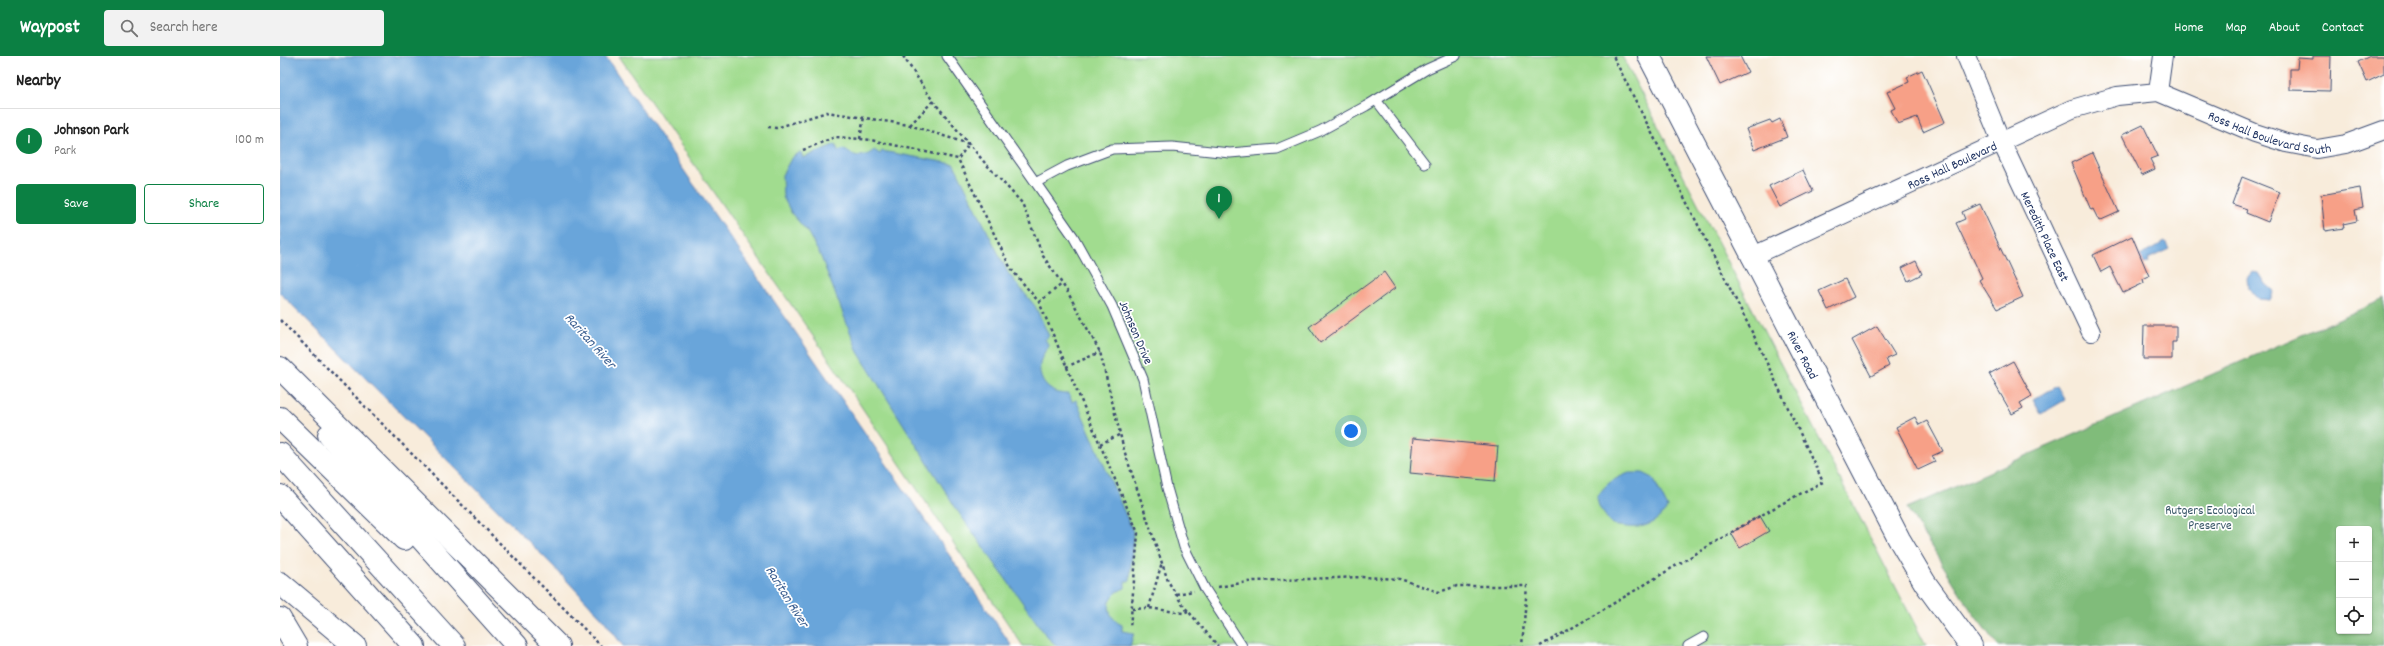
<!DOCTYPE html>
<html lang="en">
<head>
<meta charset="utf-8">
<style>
	body { margin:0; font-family:Dekko,sans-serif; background:#f2f2f2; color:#222 }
	.controls { position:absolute; right:12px; bottom:12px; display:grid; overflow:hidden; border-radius:4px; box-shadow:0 1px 3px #0004 }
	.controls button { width:36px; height:36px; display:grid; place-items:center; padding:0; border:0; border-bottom:1px solid #e0e0e0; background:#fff; color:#222; font:20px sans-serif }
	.you { position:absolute; left:1071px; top:375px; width:14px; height:14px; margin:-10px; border:3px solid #fff; border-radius:50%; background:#1a73e8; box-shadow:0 0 0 6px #1a73e833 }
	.badge { display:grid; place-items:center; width:26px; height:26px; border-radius:50%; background:#0b8043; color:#fff; font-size:13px; font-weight:700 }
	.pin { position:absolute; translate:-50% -33px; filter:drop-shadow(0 1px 2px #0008) }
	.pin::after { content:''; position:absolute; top:21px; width:14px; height:12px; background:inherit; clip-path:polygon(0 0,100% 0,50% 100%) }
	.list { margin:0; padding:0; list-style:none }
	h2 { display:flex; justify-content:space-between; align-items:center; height:52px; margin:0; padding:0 16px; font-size:17px }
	h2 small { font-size:13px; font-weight:400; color:#767676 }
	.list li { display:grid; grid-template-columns:26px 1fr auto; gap:12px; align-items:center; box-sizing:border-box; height:64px; padding:0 16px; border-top:1px solid #e0e0e0 }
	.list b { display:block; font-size:15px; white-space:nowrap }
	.list p { margin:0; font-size:13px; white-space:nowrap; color:#767676 }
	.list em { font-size:13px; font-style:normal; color:#767676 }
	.actions { display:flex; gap:8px; padding:12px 16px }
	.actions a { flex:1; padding:9px 0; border:1px solid #0b8043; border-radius:4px; text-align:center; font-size:14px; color:#0b8043 }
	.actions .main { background:#0b8043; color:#fff }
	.icon { flex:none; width:22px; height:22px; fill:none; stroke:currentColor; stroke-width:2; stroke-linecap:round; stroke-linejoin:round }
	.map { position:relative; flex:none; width:2104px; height:590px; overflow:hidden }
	header { display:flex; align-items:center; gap:24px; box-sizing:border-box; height:56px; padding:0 20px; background:#0b8043; color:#fff }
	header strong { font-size:19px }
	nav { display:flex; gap:22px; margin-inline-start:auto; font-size:14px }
	.search { width:280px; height:36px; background:#f2f2f2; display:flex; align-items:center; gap:10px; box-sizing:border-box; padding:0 14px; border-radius:4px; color:#767676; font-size:15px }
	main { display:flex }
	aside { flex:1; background:#fff }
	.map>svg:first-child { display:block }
</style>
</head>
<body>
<header>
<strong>Waypost</strong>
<div class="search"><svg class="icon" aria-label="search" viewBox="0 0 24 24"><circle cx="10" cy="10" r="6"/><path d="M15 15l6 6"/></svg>Search here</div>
<nav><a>Home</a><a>Map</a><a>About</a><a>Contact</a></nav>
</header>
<main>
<aside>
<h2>Nearby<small></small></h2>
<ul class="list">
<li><span class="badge">1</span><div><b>Johnson Park</b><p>Park</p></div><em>100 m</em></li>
</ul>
<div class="actions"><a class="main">Save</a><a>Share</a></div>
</aside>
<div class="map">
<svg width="2104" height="590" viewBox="0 0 2104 590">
	<rect width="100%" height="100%" fill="#fff"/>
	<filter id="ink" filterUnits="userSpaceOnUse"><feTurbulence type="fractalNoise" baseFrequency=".025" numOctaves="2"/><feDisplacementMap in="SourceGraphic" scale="8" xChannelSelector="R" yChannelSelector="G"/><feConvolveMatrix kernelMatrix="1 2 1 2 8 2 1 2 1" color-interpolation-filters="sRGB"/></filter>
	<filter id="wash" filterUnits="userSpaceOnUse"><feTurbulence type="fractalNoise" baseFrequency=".012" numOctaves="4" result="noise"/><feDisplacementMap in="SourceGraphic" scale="16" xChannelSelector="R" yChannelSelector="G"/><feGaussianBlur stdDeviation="0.9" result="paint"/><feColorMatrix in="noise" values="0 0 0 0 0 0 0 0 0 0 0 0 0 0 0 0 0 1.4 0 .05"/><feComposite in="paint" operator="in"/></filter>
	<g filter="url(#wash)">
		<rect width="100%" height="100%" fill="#f8ecdb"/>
		<polygon fill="#a1dc8f" stroke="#5e8676" points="339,0 1342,0 1646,590 743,590 564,325"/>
		<path fill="#80bc7a" stroke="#4e766c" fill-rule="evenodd" d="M2104 243V590H1718L1692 556 1627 452ZM2059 473H2089V575H2059Z"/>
		<g fill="#69a5da" stroke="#426a9c">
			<polygon points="0,0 325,0 732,590 343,590 323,563 272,509 0,237"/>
			<path d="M556 88 558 95 564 93C574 101 584 103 594 94L600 98 602 95 674 108 728 217 755 250 769 280 765 283 769 290C751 310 760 339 789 338L792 346 796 344 853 476 850 525H845V532C825 539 824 560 842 569V575L854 577 850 590H777L767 581 679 457 578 296 541 201 527 175 512 158 503 141 502 119 512 101 521 96 523 102Z"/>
			<polygon points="1885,186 1889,193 1868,203 1869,206 1864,208 1860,200"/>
			<polygon points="1972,216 1979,217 1986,228 1994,235 1990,244 1979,243 1968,232 1967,222"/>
			<polygon points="1777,330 1785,344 1761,358 1753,344"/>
			<path d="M1349 417H1363L1373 422 1388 452C1370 474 1358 473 1332 469L1319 451 1317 442C1325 427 1334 423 1349 417Z"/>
		</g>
		<g id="blocks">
			<g fill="#f7a087">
				<polygon points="1426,0 1460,0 1468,16 1440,29"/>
				<polygon points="2033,0 2051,0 2050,35 2010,34 2010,13 2017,13 2018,2 2033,3"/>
				<polygon points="2090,0 2104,0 2104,18 2087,26 2078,6"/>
				<polygon points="1642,14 1665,66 1643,76 1637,61 1618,68 1611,54 1615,52 1607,36 1629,26 1627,21"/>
				<polygon points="1500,63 1507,81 1474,94 1466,73 1490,64 1492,67"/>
				<polygon points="1863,69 1878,100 1870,103 1875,113 1862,119 1842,79"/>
				<polygon points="1812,97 1839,156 1819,165 1813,153 1811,154 1791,107"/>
				<polygon points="1523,114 1533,135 1500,151 1489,130"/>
				<polygon points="1962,121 2000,136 1988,166 1966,157 1967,153 1952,148"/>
				<polygon points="2080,132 2083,152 2075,154 2077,165 2063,168 2064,172 2045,175 2041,139"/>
				<polygon points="1700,148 1743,241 1717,253 1699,224 1702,222 1676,167 1685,163 1682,156"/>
				<polygon points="1852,180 1869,220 1863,223 1864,227 1843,237 1830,211 1821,216 1813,199"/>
				<polygon points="1636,205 1642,218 1628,225 1622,212"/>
				<polygon points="1104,216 1115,232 1040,287 1029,271"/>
				<polygon points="1565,223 1574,241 1548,254 1539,235"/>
				<polygon points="1597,270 1615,299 1606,303 1609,310 1591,320 1572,284"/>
				<polygon points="1864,270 1896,270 1896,286 1892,286 1892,303 1863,303"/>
				<polygon points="1733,305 1752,340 1740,347 1743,352 1732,358 1709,318"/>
				<polygon points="1635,361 1639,369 1647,365 1663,395 1652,400 1655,406 1638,414 1616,371"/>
				<polygon points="1133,382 1218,390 1215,425 1130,417"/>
				<polygon points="1480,460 1489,475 1460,492 1451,477"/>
			</g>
		</g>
	</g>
	<g filter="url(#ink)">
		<use href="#blocks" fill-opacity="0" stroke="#3c4b71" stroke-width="1"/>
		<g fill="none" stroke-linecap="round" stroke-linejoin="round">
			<defs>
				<g id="lane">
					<polyline points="667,0 793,180 832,250 863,323 887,432 904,491 925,533 962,590"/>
					<polyline points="1096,44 1145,108"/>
					<polyline points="757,126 787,110 832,93 892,91 950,97 997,93 1040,75 1086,50 1147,13 1176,0"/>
					<polyline points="1408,590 1424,581"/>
				</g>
				<g id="street">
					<path id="s1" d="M1686 0 1721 85 1811 276"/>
					<polyline points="1878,36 1883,0"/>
					<path id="s2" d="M1471 201 1792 53 1837 40 1878 36 1975 77 2006 87 2037 93 2066 88 2104 74"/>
				</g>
				<g id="secondary">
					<path id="s3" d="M1369 0 1619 483 1645 527 1691 590"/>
				</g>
				<g id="highway">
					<polyline points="0,312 278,590"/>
					<polyline points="0,362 124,483"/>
					<polyline points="49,379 237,590"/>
					<polyline points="0,398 174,590"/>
					<polyline points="0,440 134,590"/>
					<polyline points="0,527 75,590"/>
					<polyline points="0,563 16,590"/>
				</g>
			</defs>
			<use href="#lane" stroke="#3c4b71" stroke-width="11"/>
			<use href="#street" stroke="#3c4b71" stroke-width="20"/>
			<use href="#secondary" stroke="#3c4b71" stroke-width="24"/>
			<use href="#highway" stroke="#3c4b71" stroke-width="24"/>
			<g stroke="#3c4b71" stroke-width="2.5" stroke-dasharray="3 3" stroke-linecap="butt">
				<polyline points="623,0 653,45 705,107 742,147 763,200 787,235 820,296 844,394 888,525 902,548 938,590"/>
				<polyline points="630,69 653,45"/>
				<polyline points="488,71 496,72 547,56 629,69 689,88 678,103"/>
				<polyline points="580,83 584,61"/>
				<polyline points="523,94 555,81 591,84 678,103 731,213 759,246 858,477 850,572"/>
				<polyline points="759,246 782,228"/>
				<polyline points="0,264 321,590"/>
				<polyline points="786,311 820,296"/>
				<polyline points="820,388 841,378"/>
				<polyline points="938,531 974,525 1082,521 1120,523 1159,536 1177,530 1247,530 1242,590"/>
				<polyline points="896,538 914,535"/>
				<polyline points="869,552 882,506"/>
				<polyline points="852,553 869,552 903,557 908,555"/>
				<path d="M1260 590C1356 537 1446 475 1543 426L1476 284 1333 0"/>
			</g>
			<use href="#lane" stroke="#fff" stroke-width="9"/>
			<use href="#street" stroke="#fff" stroke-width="18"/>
			<use href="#secondary" stroke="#fff" stroke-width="22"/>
			<use href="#highway" stroke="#fff" stroke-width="22"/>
		</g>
	</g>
	<g text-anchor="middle" stroke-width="3.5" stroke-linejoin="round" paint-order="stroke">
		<g font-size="13" fill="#1b2f5e" stroke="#fff">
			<text dy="5" stroke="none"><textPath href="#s2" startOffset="561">Ross Hall Boulevard South</textPath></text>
			<text dy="5" stroke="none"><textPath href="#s2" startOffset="221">Ross Hall Boulevard</textPath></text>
			<text dy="5" stroke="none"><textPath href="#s1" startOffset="197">Meredith Place East</textPath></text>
			<text transform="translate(857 276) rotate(67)" y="5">Johnson Drive</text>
			<text dy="5" stroke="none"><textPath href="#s3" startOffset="336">River Road</textPath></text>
		</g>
		<g font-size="13" fill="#3c5a6a" stroke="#fff">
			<text x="1930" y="458">Rutgers Ecological<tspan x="1930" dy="15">Preserve</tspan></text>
		</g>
		<g font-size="14" font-style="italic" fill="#3a5e90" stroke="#fff">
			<text transform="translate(311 284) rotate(48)" y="5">Raritan River</text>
			<text transform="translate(508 540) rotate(58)" y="5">Raritan River</text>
		</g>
	</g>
</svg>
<div class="controls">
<button>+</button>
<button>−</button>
<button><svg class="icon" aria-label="locate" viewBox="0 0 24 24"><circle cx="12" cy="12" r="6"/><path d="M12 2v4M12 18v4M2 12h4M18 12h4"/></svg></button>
</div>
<div class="you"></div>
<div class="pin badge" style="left:939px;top:163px">1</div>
</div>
</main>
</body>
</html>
